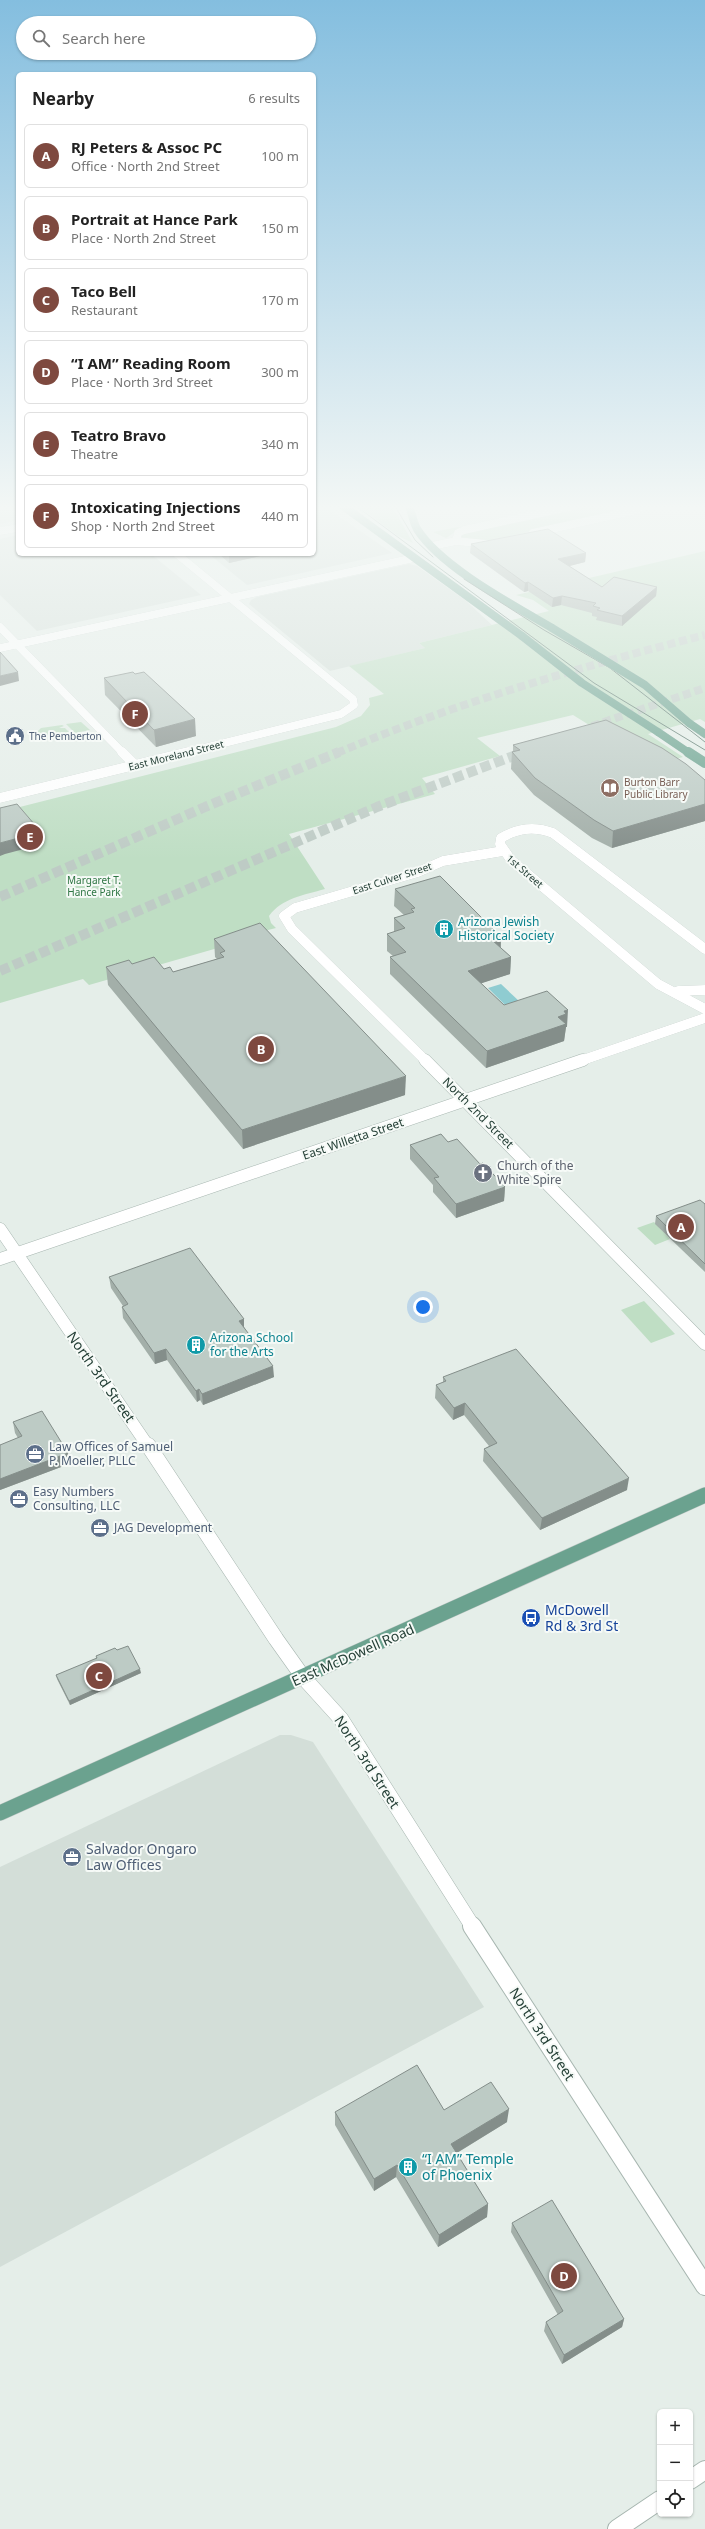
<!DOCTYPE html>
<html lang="en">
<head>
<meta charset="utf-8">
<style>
	body { margin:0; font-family:"Noto Sans",sans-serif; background:#f2f2f2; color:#222 }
	.controls { position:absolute; right:12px; bottom:12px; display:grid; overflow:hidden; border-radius:6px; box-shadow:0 1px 3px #0004 }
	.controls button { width:36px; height:36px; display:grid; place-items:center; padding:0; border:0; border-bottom:1px solid #e0e0e0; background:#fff; color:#222; font:20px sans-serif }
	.you { position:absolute; left:423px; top:1307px; width:14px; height:14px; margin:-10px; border:3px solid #fff; border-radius:50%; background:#1a73e8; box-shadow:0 0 0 6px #1a73e833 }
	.badge { display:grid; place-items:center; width:26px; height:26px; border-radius:50%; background:#7e493f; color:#fff; font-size:13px; font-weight:700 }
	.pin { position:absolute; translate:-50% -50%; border:2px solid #fff; box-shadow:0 1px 4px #0006 }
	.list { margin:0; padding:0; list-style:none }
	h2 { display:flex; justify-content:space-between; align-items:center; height:52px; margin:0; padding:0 16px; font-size:17px }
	h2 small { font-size:13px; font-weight:400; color:#767676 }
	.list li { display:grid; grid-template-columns:26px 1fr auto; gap:12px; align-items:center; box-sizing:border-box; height:64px; margin:0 8px 8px; padding:0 8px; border:1px solid #e0e0e0; border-radius:6px }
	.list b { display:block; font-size:15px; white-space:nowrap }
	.list p { margin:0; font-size:13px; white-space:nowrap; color:#767676 }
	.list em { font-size:13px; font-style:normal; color:#767676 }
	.icon { flex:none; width:22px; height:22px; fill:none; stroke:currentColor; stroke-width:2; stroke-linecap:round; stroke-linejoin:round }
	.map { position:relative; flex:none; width:705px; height:2529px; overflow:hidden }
	.search { position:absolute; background:#fff; box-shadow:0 1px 3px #0004; left:16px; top:16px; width:300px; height:44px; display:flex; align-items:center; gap:10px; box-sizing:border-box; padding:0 14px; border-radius:22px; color:#767676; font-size:15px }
	.panel { position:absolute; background:#fff; box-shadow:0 1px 3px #0004; left:16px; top:72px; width:300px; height:484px; border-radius:6px }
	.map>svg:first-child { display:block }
</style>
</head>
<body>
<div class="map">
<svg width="705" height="2529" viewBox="0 0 705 2529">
	<rect width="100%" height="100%" fill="#e5eee9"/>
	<g fill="#d3ded8">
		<polygon points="0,506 18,506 18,520 0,524"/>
		<polygon points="314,506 324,506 392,553 247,585 209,554 314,554"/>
		<polygon points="18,535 18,554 151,554 201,595 37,631 0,595 0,539"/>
		<polygon points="409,564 417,566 465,600 492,625 419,643 425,648 330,671 249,604 251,600 257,597"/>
		<polygon points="280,1735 291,1735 313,1742 484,2007 0,2267 0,1867"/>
	</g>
	<g fill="#bfdec4">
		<polygon points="358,506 392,506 413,543 398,536"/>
		<polygon points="583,506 607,506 612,511 605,515 483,542 460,538 464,532"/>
		<polygon points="458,527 461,528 446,538 433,532"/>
		<path d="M705 551V722L700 719 648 734 683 757 665 762 607 736 573 715 477 738 500 756 422 778 435 794 289 834 325 889C304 895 282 898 269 916L271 923 276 928 264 931 266 934 89 985 83 979 0 1003V812L336 727 361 716 370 705 369 698 384 694 349 666 425 648 419 643 549 611 533 600 516 595Z"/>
		<polygon points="81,722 90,730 75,733 66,724"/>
		<polygon points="62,725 64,726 59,728 65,728 71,734 38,742 36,739 42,738 37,732 41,728"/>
		<polygon points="654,1222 670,1239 655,1245 637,1228"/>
		<polygon points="644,1301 675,1334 651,1343 621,1310"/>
	</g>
	<polygon fill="#8fccd1" points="501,984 520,1002 507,1007 488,988"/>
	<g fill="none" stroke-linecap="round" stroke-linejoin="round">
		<g stroke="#becbc5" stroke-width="8" stroke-dasharray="8 4" stroke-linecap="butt">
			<polyline points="592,726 705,688"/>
			<path d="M337 753C456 703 580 667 705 635"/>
			<polyline points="522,753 526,751"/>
		</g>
		<g stroke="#becbc5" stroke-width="10" stroke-dasharray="10 4.5" stroke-linecap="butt">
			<polyline points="0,897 205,807 339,752"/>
			<polyline points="0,971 377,807 524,752"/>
		</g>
		<defs>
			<g id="minor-far3">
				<polyline points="611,506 630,511 649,506"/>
				<polyline points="533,533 637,510"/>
				<polyline points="456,541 458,533 464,530 573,506"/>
				<polyline points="432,546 456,541 486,544"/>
				<polyline points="177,554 353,699 354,705 341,714 184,753"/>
				<polyline points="0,627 123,753"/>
				<polyline points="0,648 414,558"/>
			</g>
			<g id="minor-far2">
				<polyline points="122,752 135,765"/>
				<polyline points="0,798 188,752"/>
				<path d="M705 949 553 833C534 826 518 828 501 838L500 844 511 860 658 984 705 1009"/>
				<polyline points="678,991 705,990"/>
				<polyline points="426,1061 292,929 284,916 295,908 418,872 443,861 503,851"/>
				<polyline points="580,1061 705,1018"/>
			</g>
			<g id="minor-far1">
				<polyline points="425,1060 705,1344"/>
				<polyline points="0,1259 583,1060"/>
			</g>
			<g id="minor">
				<polyline points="690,2480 705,2470"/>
				<polyline points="617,2529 660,2500"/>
			</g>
			<polyline id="tertiary-far3" points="0,531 18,528"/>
			<polyline id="tertiary-far2" points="0,1229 148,1446"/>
			<polyline id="tertiary-far1" points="148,1445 276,1639 303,1677 341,1719 473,1927"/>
			<polyline id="tertiary" points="472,1926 705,2286"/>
			<g id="primary-far2">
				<polyline points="343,506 522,636"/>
				<path d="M409 506C412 513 413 522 417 529 441 567 513 605 552 628"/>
				<polyline points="689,723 705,734"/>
				<polyline points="658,732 689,753"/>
			</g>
			<polyline id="primary-far1" points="688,752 705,763"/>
			<polyline id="primary" points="0,1813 705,1495"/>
		</defs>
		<use href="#minor-far3" stroke="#a7b6b0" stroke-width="8"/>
		<use href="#minor-far2" stroke="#a7b6b0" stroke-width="10"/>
		<use href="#minor-far1" stroke="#a7b6b0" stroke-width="13"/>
		<use href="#minor" stroke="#a7b6b0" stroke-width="20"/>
		<use href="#tertiary-far3" stroke="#a7b6b0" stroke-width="8"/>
		<use href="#tertiary-far2" stroke="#a7b6b0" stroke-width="13"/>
		<use href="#tertiary-far1" stroke="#a7b6b0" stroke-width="16"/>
		<use href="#tertiary" stroke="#a7b6b0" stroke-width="20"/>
		<use href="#primary-far2" stroke="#c2c9c7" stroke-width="8"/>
		<use href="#primary-far1" stroke="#c2c9c7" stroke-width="10"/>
		<use href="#primary" stroke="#c2c9c7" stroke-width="16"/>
		<use href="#minor-far3" stroke="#fff" stroke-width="8"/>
		<use href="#minor-far2" stroke="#fff" stroke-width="10"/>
		<use href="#minor-far1" stroke="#fff" stroke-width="12"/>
		<use href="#minor" stroke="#fff" stroke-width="18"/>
		<use href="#tertiary-far3" stroke="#fff" stroke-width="8"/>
		<use href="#tertiary-far2" stroke="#fff" stroke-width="12"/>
		<use href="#tertiary-far1" stroke="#fff" stroke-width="15"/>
		<use href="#tertiary" stroke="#fff" stroke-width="18"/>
		<use href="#primary-far2" stroke="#6ba28f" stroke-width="8"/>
		<use href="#primary-far1" stroke="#6ba28f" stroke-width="10"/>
		<use href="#primary" stroke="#6ba28f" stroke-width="15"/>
		<g stroke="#5f7b71" stroke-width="1">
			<polyline points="356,506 594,683 705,750"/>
			<polyline points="395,506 415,540 433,557"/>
			<polyline points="464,579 544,630 610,668 705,742"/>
		</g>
		<defs>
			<g id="primary-bridge">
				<polyline points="552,628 645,685 689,723"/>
				<polyline points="522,636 582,683 658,732"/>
			</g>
		</defs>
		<use href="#primary-bridge" stroke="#c2c9c7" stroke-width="8" stroke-linecap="butt"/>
		<use href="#primary-bridge" stroke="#6ba28f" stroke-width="8"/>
	</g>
	<g fill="#a3afa9">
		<polygon points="471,544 586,553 585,562 569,566 602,587 657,587 656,596 622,626 596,620 597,617 592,616 592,613 561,605 552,607 528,591 524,592 470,553"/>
		<polygon points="219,554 269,554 229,563"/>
		<polygon points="104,678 196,736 156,747 105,695"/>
		<polygon points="513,745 705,780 705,821 612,848 592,838 534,795 511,769 512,752 513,752"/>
		<polygon points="395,889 501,937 501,948 511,957 510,974 481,983 504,1005 567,1027 566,1027 564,1041 486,1068 390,974 390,957 393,956 387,951 387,934 394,932 394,918 404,915 394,906"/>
		<polygon points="214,939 405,1095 243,1149 108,985 106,967 132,964 164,969 173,972 217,959 215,957"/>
		<polygon points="448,1142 480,1164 505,1187 504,1201 456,1218 433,1192 433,1185 410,1159 410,1145"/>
		<polygon points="705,1204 705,1272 655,1224 656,1216"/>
		<polygon points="109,1277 244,1319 244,1327 274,1377 203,1405 200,1400 197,1402 167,1360 155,1364 123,1318 122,1307 123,1306 111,1288"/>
		<polygon points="443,1377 627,1490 540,1530 483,1461 484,1449 489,1446 464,1415 453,1420 435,1398 436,1385 443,1383"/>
		<polygon points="13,1422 68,1453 69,1464 0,1490 0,1445 18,1438 15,1433"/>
		<polygon points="117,1650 141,1673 70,1705 57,1679 56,1675 96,1659 96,1656"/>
		<polygon points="335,2112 507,2122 457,2153 488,2204 487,2217 438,2247 396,2177 374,2191 335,2125"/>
		<polygon points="512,2223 624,2319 622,2327 562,2364 544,2331 546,2322 558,2315 511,2232"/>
	</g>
	<g fill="#848e8a">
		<polygon points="586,553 585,562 558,569 558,559"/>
		<polygon points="229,554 269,554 229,563"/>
		<polygon points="528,582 528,591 524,592 525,583"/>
		<polygon points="657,587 656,596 622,626 622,616"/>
		<polygon points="562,596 561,605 552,607 553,598"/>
		<polygon points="18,672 19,681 0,686 0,676"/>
		<polygon points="195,719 196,736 156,747 154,730"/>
		<polygon points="705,804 705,821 612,848 613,831"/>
		<polygon points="41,832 43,844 5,854 0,856 0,843"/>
		<polygon points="501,937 500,954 492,940"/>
		<polygon points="511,957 510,974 467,988 468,971"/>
		<polygon points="568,1010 567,1027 566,1027 564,1041 486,1068 487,1051 558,1017 564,1011"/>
		<polygon points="406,1076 405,1095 243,1149 242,1130"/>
		<polygon points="505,1187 504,1201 456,1218 456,1204"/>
		<polygon points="244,1319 244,1330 239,1321"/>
		<polygon points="166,1349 167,1360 155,1364 154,1353"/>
		<polygon points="273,1366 274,1377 203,1405 202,1394"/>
		<polygon points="199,1389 200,1400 197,1402 196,1391"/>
		<polygon points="465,1403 464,1415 453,1420 454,1408"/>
		<polygon points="68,1453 69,1464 0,1490 0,1479"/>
		<polygon points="629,1478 627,1490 540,1530 542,1518"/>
		<polygon points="140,1669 141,1673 70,1705 69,1701"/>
		<polygon points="509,2109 507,2122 450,2157 451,2144"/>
		<polygon points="397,2165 396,2177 374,2191 374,2179"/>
		<polygon points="488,2204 487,2217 438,2247 439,2235"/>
		<polygon points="624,2319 622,2327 562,2364 564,2355"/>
	</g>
	<g fill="#bdcbc5" stroke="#848e8a">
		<polygon points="548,529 586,553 558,559 602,587 614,577 657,587 622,616 597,610 600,608 593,606 596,603 562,596 553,598 528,582 525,583 471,544"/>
		<polygon points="0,652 18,672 0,676"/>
		<polygon points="133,672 135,674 144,672 195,719 154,730 104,678"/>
		<polygon points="606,720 662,748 686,764 705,780 705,804 613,831 594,820 535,778 512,752 520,750 513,745"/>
		<polygon points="17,804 41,832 0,843 0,808"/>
		<polygon points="440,876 501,937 492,940 511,957 468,971 504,1005 547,991 568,1010 564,1011 566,1014 558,1017 566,1024 487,1051 390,957 406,952 387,934 405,928 394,918 414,912 411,909 415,908 395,889"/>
		<polygon points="260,923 406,1076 242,1130 106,967 129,960 132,964 154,957 164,969 170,967 173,972 224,957 220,953 225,951 214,939"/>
		<polygon points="441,1134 448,1142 457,1139 480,1164 483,1163 505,1187 456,1204 434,1178 439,1177 410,1145"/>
		<polygon points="700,1200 705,1204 705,1264 656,1216"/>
		<polygon points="190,1248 244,1319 239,1321 273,1366 202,1394 199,1389 196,1391 166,1349 154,1353 122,1307 128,1304 109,1277"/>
		<polygon points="516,1349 629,1478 542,1518 484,1449 497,1443 465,1403 454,1408 436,1385 446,1381 443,1377"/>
		<polygon points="42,1411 68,1453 0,1479 0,1445 22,1436 13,1422"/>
		<polygon points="128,1646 140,1669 69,1701 56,1675 97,1658 96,1656 115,1648 117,1650"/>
		<polygon points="417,2065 444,2110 491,2082 509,2109 451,2144 488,2204 439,2235 397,2165 374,2179 335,2112"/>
		<polygon points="552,2200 624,2319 564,2355 546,2322 563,2311 512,2223"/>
	</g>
	<linearGradient id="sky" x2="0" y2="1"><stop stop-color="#84bedf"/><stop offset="0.59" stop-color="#f3f7f5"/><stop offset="1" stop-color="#f3f7f5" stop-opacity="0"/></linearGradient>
	<rect width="705" height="860" fill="url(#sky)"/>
	<defs>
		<symbol id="civic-disc" viewBox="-11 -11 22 22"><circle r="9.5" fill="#5c6f8a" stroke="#f6faf7"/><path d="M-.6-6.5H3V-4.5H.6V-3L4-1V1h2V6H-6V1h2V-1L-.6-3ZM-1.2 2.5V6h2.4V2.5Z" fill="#fff"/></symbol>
		<symbol id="library-disc" viewBox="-11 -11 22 22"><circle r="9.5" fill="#8d6e63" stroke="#f6faf7"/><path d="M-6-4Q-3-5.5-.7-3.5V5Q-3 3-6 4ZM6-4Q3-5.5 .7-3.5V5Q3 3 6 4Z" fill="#fff"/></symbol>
		<symbol id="building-disc" viewBox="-11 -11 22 22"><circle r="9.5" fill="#0f9aa8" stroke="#f6faf7"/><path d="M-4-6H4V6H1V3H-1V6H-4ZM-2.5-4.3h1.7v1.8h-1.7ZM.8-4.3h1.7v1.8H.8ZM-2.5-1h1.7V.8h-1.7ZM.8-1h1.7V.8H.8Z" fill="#fff"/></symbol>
		<symbol id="church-disc" viewBox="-11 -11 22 22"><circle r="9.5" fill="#6b7280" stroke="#f6faf7"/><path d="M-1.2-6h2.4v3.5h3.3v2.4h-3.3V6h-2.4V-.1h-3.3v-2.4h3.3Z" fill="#fff"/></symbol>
		<symbol id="office-disc" viewBox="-11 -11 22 22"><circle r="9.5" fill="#5c6f8a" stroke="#f6faf7"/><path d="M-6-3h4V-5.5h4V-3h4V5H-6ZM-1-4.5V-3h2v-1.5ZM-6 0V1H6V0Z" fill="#fff"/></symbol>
		<symbol id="bus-disc" viewBox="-11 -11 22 22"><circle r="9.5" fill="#1a4fb4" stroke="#f6faf7"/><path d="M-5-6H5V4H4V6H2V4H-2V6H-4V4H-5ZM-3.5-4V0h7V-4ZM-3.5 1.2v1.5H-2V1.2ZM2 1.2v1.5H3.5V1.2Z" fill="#fff"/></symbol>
	</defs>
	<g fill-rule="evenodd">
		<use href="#civic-disc" x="4" y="725" width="22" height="22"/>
		<use href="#library-disc" x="599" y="777" width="22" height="22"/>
		<use href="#building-disc" x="433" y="918" width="22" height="22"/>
		<use href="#church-disc" x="472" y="1162" width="22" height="22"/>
		<use href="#building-disc" x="185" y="1334" width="22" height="22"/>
		<use href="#office-disc" x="24" y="1443" width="22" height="22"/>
		<use href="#office-disc" x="8" y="1488" width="22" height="22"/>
		<use href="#office-disc" x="89" y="1517" width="22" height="22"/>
		<use href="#bus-disc" x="520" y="1607" width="22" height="22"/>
		<use href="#office-disc" x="61" y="1846" width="22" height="22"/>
		<use href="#building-disc" x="397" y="2156" width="22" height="22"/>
	</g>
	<g text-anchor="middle" stroke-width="4" stroke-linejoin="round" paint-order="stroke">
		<g font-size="10" fill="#4e5e75" stroke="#f6faf7" text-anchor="start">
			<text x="29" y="740">The Pemberton</text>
		</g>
		<g font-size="10" fill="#243f36" stroke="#f6faf7">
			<text transform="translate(176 755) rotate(-14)" y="4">East Moreland Street</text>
			<text transform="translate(525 871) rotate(41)" y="4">1st Street</text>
			<text transform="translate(392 878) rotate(-18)" y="4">East Culver Street</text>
		</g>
		<g font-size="10" fill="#785e54" stroke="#f6faf7" text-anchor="start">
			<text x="624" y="786">Burton Barr<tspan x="624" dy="12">Public Library</tspan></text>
		</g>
		<g font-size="10" fill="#2f7644" stroke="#f6faf7">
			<text x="94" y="884">Margaret T.<tspan x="94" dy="12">Hance Park</tspan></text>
		</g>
		<g font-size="12" fill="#0d838f" stroke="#f6faf7" text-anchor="start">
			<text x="458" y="926">Arizona Jewish<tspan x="458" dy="14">Historical Society</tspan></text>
			<text x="210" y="1342">Arizona School<tspan x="210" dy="14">for the Arts</tspan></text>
		</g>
		<g font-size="12" fill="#243f36" stroke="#f6faf7">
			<text transform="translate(478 1113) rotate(45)" y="4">North 2nd Street</text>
			<text transform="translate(353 1139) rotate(-19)" y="4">East Willetta Street</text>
		</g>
		<g font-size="12" fill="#5b616d" stroke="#f6faf7" text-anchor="start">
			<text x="497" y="1170">Church of the<tspan x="497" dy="14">White Spire</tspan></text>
		</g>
		<g font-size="12" fill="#4e5e75" stroke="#f6faf7" text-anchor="start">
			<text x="49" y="1451">Law Offices of Samuel<tspan x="49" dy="14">P. Moeller, PLLC</tspan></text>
			<text x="33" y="1496">Easy Numbers<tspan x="33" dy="14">Consulting, LLC</tspan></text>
			<text x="114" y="1532">JAG Development</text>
		</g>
		<g font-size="14" fill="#243f36" stroke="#f6faf7">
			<text transform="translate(101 1377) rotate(55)" y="5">North 3rd Street</text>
			<text transform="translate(353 1655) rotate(-24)" y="5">East McDowell Road</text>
			<text transform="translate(367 1762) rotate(57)" y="5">North 3rd Street</text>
			<text transform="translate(542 2034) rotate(57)" y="5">North 3rd Street</text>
		</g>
		<g font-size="14" fill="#164399" stroke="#f6faf7" text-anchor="start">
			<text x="545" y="1615">McDowell<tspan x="545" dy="16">Rd &amp; 3rd St</tspan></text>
		</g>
		<g font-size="14" fill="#4e5e75" stroke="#f6faf7" text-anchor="start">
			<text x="86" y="1854">Salvador Ongaro<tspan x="86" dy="16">Law Offices</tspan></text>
		</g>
		<g font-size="14" fill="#0d838f" stroke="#f6faf7" text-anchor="start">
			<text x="422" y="2164">“I AM” Temple<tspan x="422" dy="16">of Phoenix</tspan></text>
		</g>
	</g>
</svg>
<div class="controls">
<button>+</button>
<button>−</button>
<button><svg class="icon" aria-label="locate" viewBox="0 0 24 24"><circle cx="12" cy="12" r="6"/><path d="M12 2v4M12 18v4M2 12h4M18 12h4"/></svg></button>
</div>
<div class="you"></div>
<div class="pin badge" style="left:681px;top:1227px">A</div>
<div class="pin badge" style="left:261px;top:1049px">B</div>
<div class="pin badge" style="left:99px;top:1676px">C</div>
<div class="pin badge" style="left:564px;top:2276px">D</div>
<div class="pin badge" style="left:30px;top:837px">E</div>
<div class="pin badge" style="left:135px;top:714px">F</div>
<div class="search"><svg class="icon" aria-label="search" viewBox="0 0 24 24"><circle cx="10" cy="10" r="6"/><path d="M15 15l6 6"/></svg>Search here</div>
<section class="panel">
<h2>Nearby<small>6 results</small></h2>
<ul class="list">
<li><span class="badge">A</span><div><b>RJ Peters &amp; Assoc PC</b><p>Office · North 2nd Street</p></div><em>100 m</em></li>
<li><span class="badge">B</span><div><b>Portrait at Hance Park</b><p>Place · North 2nd Street</p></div><em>150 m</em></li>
<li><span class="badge">C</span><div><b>Taco Bell</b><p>Restaurant</p></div><em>170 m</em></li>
<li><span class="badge">D</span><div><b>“I AM” Reading Room</b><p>Place · North 3rd Street</p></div><em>300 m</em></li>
<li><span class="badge">E</span><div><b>Teatro Bravo</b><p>Theatre</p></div><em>340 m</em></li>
<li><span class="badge">F</span><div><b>Intoxicating Injections</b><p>Shop · North 2nd Street</p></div><em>440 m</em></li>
</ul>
</section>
</div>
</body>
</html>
